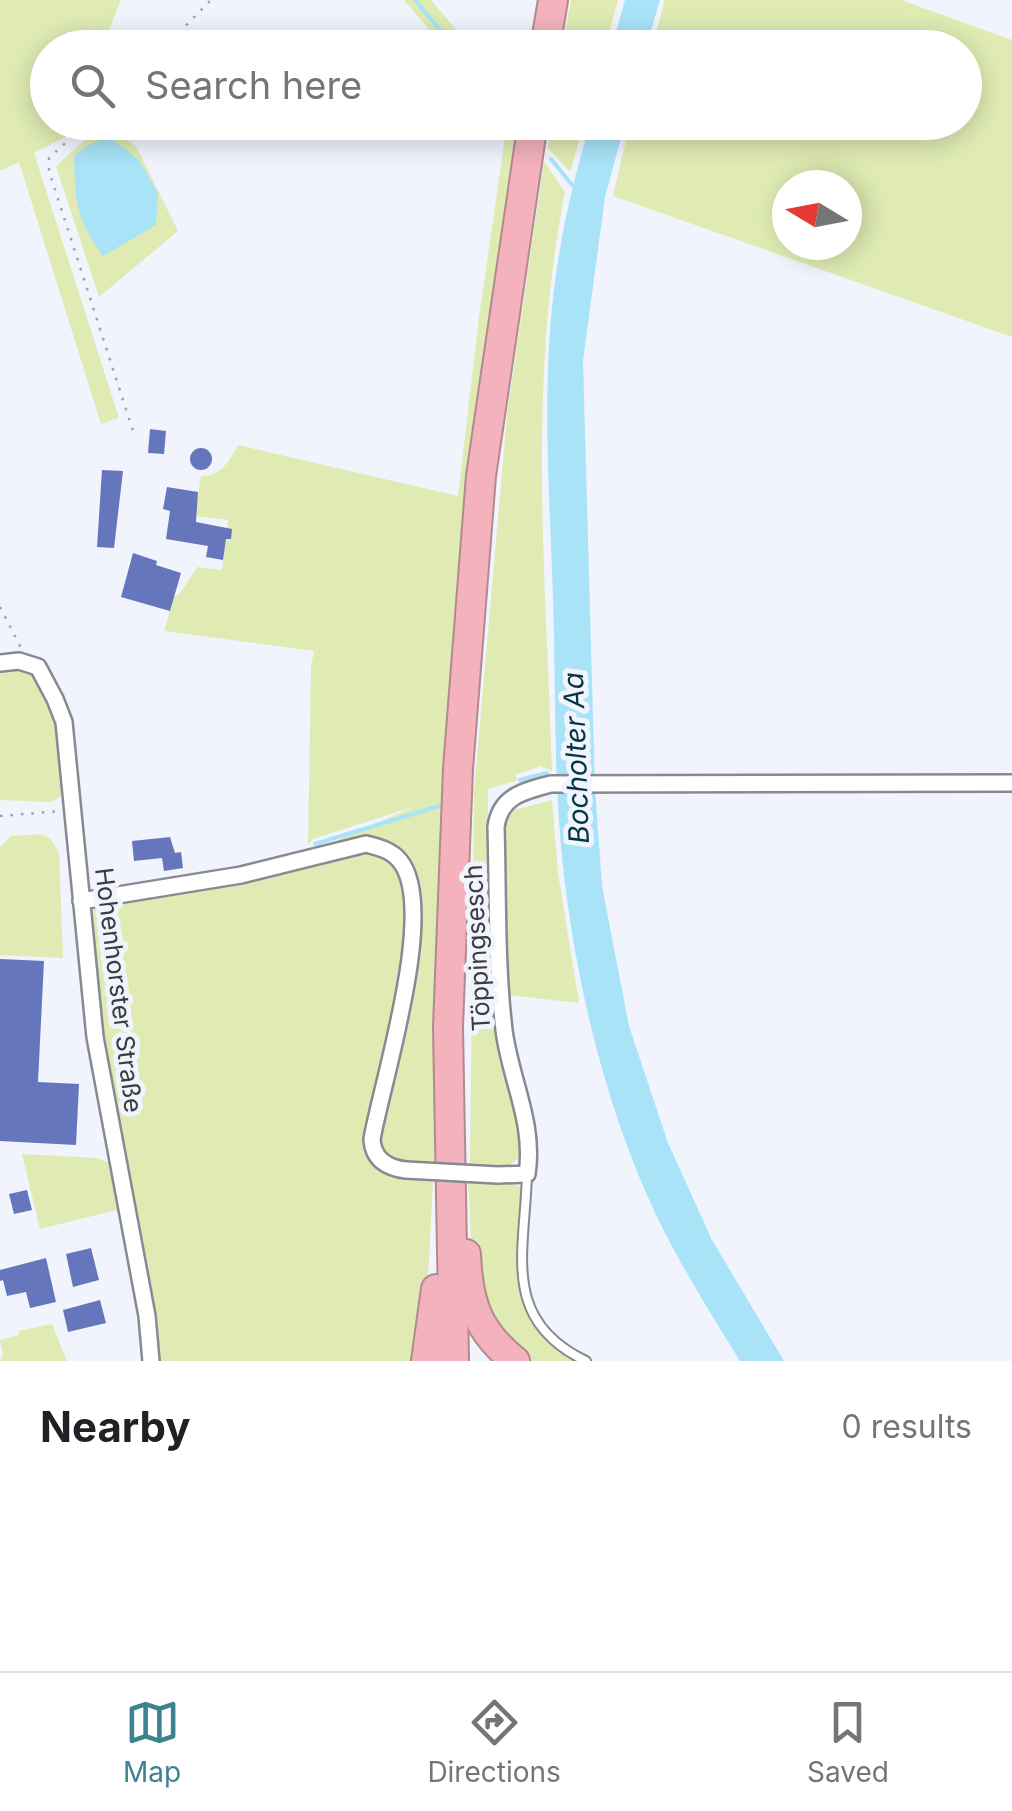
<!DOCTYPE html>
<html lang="en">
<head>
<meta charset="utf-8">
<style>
	body { margin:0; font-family:Inter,sans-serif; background:#f2f2f2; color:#202124 }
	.compass { position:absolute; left:772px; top:170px; width:90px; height:90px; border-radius:50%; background:#fff; box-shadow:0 5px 25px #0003; rotate:280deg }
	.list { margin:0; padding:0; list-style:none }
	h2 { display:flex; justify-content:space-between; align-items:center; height:130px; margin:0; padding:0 40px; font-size:42px }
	h2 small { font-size:32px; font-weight:400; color:#757577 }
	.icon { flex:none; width:55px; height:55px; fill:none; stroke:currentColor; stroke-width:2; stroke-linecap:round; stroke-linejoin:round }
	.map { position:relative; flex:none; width:1012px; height:1361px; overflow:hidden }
	.search { position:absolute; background:#fff; box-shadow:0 5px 25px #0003; left:30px; right:30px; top:30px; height:110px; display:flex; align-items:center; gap:25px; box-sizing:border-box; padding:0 35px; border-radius:55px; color:#757577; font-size:38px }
	.sheet { height:310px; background:#fff }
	nav { display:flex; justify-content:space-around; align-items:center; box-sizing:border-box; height:140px; border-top:2px solid #e0e0e0; background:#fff; font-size:28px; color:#757577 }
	nav a { display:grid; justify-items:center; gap:5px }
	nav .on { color:#3d828e }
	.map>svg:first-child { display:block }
</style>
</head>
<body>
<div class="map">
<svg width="1012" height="1361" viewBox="0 0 1012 1361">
	<rect width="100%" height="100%" fill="#f1f4fd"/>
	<g fill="#dfebb3" fill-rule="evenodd">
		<polygon points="0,0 121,0 102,47 48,48 48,122 72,123 67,136 34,153 119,418 101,424 19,162 0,171"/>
		<polygon points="404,0 431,0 471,47 444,47"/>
		<polygon points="571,0 618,0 605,47 562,47"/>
		<path d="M665 0H901L1012 40V337L613 196 630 123 964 122V48L652 47ZM787 185H847V245H787Z"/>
		<polygon points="104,123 136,146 178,231 99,297 56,166"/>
		<path d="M507 123 517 131 502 261 447 854 437 919 434 1162H396L381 1153 377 1137C388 1087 433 923 418 881 411 862 398 853 383 841L317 849 416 806 313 839 308 845 311 666 314 651 164 631 174 597 181 592 197 567 222 570 228 520 195 516 201 476C221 477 229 461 238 445L458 496 479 317Z"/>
		<polygon points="550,123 584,123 570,172 548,148"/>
		<path d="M544 161 565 192C527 383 546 578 552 771L541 766 515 775 518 780 488 789 487 902 498 1055 522 1134 518 1159 506 1167 470 1164 474 791 507 415Z"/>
		<polygon points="7,664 35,675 59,722 65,793 51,802 0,800 0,666"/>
		<polygon points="552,800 558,873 579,1003 507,995 504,821 510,811"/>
		<polygon points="41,834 51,839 59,853 63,958 0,955 0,847 11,836"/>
		<path d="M369 853C376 857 389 862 395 868 421 895 390 1049 380 1086 374 1108 356 1138 370 1160 383 1180 413 1176 433 1180L427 1300 416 1361H156C131 1210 98 1059 89 906L225 886 342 856Z"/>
		<polygon points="22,1154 97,1158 114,1165 121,1209 40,1229"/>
		<path d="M468 1181 499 1184 501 1181 521 1187 524 1195C519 1268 504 1318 577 1361H523L474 1294Z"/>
		<polygon points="52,1324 67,1361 0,1361 3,1355 0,1340 19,1335 18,1331"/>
	</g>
	<g fill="#a8e3f7">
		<polygon points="625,0 660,0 646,47 612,47"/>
		<path d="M590 123H625L605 197 583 361 595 788 602 886 629 1026 668 1143 712 1240 784 1361H740C712 1316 684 1271 660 1223 608 1116 578 993 564 875 553 783 556 687 553 595 549 482 540 367 559 255 566 210 578 166 590 123Z"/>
		<path d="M109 137 139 160 158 193 156 225 103 256C76 219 75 201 74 156L88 145Z"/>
	</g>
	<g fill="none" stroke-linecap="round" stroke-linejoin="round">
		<g stroke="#a8e3f7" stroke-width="4">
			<polyline points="415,0 455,48"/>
			<polyline points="551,159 573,186"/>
			<polyline points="520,780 547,773"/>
			<polyline points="315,844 442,805"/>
		</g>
	</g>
	<g fill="#6576bc">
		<polygon points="150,429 166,431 164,454 148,453"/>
		<circle cx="201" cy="459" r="11"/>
		<polygon points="102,470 123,471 114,548 97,547"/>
		<polygon points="167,487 198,492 196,522 232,529 231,539 226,539 223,560 206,557 208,546 166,539 170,511 163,509"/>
		<polygon points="133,553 157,561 156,565 181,573 170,611 121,597"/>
		<polygon points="170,837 175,853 181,852 183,868 164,871 162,858 134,861 132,841"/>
		<polygon points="0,959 44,961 38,1082 79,1084 76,1145 0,1141"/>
		<polygon points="27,1190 32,1210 14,1214 9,1194"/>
		<polygon points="91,1248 99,1280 73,1287 66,1254"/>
		<polygon points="46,1258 56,1302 30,1308 26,1292 7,1296 3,1280 0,1281 0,1270"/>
		<polygon points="100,1300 106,1323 68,1332 63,1310"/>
	</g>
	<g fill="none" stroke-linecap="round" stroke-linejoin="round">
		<defs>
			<path id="lane" d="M527 1174C525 1252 500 1320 586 1361"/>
			<g id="street">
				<polyline points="0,663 19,661 38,667 55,699 64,722 95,1037 147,1316 151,1361"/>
				<path d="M81 901 241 875 366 844C378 847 391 850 400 861 438 908 382 1082 372 1139 373 1160 388 1168 406 1170"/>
				<path d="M498 1175 527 1174C535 1123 510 1079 504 1030 496 963 498 894 496 827 500 796 524 791 551 784L1012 783"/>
			</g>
			<g id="highway">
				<polyline points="545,48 553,0"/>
				<path d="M466 1254C468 1302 477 1331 515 1361"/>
				<polyline points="426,1361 436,1289"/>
				<polyline points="454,1361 448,1027 458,769 481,476 533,122"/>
			</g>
		</defs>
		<use href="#lane" stroke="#878a92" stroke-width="12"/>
		<use href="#street" stroke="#878a92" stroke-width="20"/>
		<use href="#highway" stroke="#b38990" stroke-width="32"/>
		<g stroke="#a0a2a9" stroke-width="2.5" stroke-dasharray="2.5 8" stroke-linecap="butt">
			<polyline points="164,48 211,0"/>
			<polyline points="88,122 49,158 49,171 133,431"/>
			<polyline points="0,607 21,648"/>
			<polyline points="0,816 61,811"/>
		</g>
		<use href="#lane" stroke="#fff" stroke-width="8"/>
		<use href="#street" stroke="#fff" stroke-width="15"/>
		<use href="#highway" stroke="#f3b2bc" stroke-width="28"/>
		<defs>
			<polyline id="street-bridge" points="406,1170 498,1175"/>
		</defs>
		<use href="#street-bridge" stroke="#878a92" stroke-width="20" stroke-linecap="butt"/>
		<use href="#street-bridge" stroke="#fff" stroke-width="15"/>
	</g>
	<g text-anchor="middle" stroke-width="10" stroke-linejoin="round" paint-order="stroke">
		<g font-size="25" fill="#3b3c3f" stroke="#f1f4fd">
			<text transform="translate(477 948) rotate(-93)" y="9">Töppingsesch</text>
			<text transform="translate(119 990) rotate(83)" y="9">Hohenhorster Straße</text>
		</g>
		<g font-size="28" font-style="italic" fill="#023644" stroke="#f1f4fd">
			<text transform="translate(576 758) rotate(-92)" y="10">Bocholter Aa</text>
		</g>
	</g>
</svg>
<svg class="compass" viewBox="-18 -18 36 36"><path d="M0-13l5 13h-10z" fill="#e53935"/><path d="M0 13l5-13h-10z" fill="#757577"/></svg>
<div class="search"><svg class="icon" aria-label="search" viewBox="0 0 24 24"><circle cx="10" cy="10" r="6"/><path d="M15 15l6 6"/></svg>Search here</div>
</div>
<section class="sheet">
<h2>Nearby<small>0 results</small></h2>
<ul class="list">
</ul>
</section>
<nav>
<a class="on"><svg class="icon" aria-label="map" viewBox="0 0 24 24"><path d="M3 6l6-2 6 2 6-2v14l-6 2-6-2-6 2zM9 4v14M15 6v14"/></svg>Map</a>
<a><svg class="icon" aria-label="directions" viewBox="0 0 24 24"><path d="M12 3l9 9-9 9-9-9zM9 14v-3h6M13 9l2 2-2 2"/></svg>Directions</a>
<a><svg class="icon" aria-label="saved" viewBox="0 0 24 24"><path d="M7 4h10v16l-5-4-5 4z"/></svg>Saved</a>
</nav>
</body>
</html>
